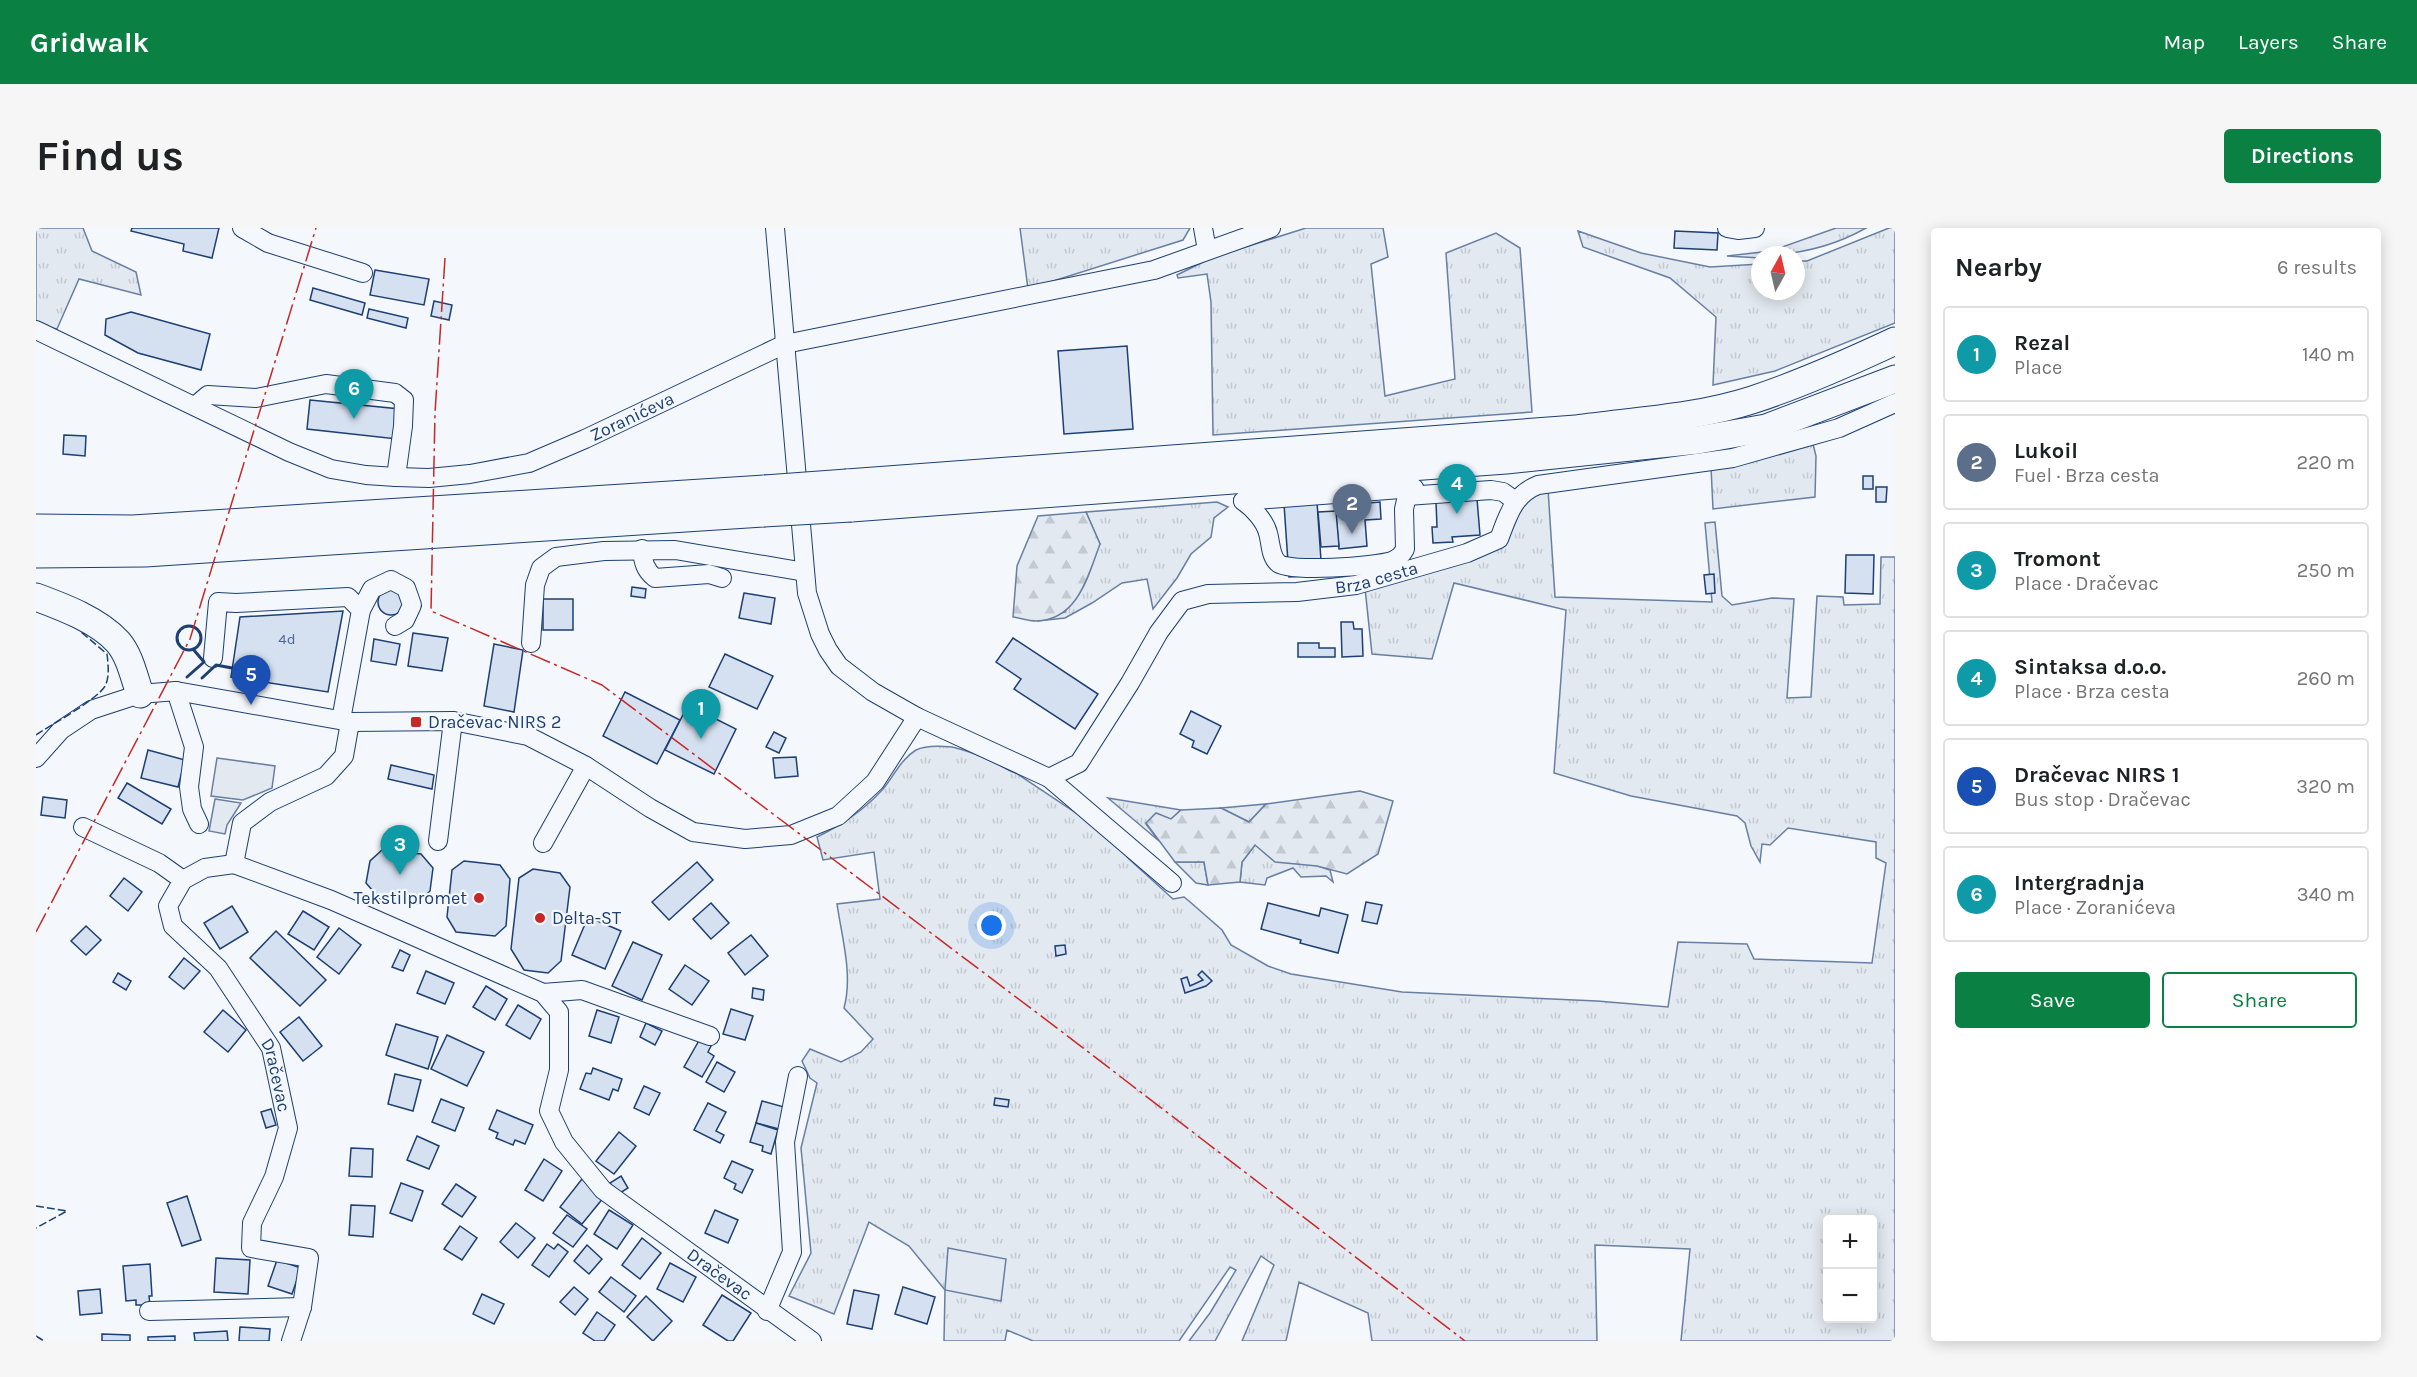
<!DOCTYPE html>
<html lang="en">
<head>
<meta charset="utf-8">
<style>
	body { margin:0; font-family:Karla,sans-serif; background:#f6f6f6; color:#202124 }
	.controls { position:absolute; right:18px; bottom:18px; display:grid; overflow:hidden; border-radius:6px; box-shadow:0 3px 15px #0003 }
	.controls button { width:54px; height:54px; display:grid; place-items:center; padding:0; border:0; border-bottom:2px solid #e0e0e0; background:#fff; color:#202124; font:30px sans-serif }
	.compass { position:absolute; left:1715px; top:18px; width:54px; height:54px; border-radius:50%; background:#fff; box-shadow:0 3px 15px #0003; rotate:8deg }
	.you { position:absolute; left:956px; top:698px; width:21px; height:21px; margin:-15px; border:4px solid #fff; border-radius:50%; background:#1a73e8; box-shadow:0 0 0 9px #1a73e833 }
	.badge { display:grid; place-items:center; width:39px; height:39px; border-radius:50%; background:#0b8043; color:#fff; font-size:20px; font-weight:700 }
	.pin { position:absolute; translate:-50% -50px; filter:drop-shadow(0 2px 3px #0008) }
	.pin::after { content:''; position:absolute; top:32px; width:21px; height:18px; background:inherit; clip-path:polygon(0 0,100% 0,50% 100%) }
	.list { margin:0; padding:0; list-style:none }
	h2 { display:flex; justify-content:space-between; align-items:center; height:78px; margin:0; padding:0 24px; font-size:26px }
	h2 small { font-size:20px; font-weight:400; color:#757577 }
	.list li { display:grid; grid-template-columns:39px 1fr auto; gap:18px; align-items:center; box-sizing:border-box; height:96px; margin:0 12px 12px; padding:0 12px; border:2px solid #e0e0e0; border-radius:6px }
	.list b { display:block; font-size:22px; white-space:nowrap }
	.list p { margin:0; font-size:20px; white-space:nowrap; color:#757577 }
	.list em { font-size:20px; font-style:normal; color:#757577 }
	.actions { display:flex; gap:12px; padding:18px 24px }
	.actions a { flex:1; padding:14px 0; border:2px solid #0b8043; border-radius:6px; text-align:center; font-size:21px; color:#0b8043 }
	.actions .main { background:#0b8043; color:#fff }
	.map { position:relative; flex:none; width:1859px; height:1113px; overflow:hidden; border-radius:6px }
	header { display:flex; align-items:center; gap:36px; box-sizing:border-box; height:84px; padding:0 30px; background:#0b8043; color:#fff }
	header strong { font-size:28px }
	nav { display:flex; gap:33px; margin-inline-start:auto; font-size:21px }
	.intro { display:flex; align-items:center; justify-content:space-between; box-sizing:border-box; height:144px; padding:0 36px }
	h1 { margin:0; font-size:42px }
	.button { padding:15px 27px; border-radius:6px; background:#0b8043; color:#fff; font-size:21px; font-weight:700 }
	main { display:flex; gap:36px; padding:0 36px }
	aside { flex:1; background:#fff; border-radius:6px; box-shadow:0 3px 15px #0003 }
	.map>svg:first-child { display:block }
</style>
</head>
<body>
<header>
<strong>Gridwalk</strong>
<nav><a>Map</a><a>Layers</a><a>Share</a></nav>
</header>
<div class="intro"><h1>Find us</h1><a class="button">Directions</a></div>
<main>
<div class="map">
<svg width="1859" height="1113" viewBox="0 0 1859 1113">
	<defs>
		<pattern id="grass-tufts" width="24" height="20" patternUnits="userSpaceOnUse" patternTransform="scale(1.5)"><rect width="24" height="20" fill="#e3e9f0"/><path d="M3 7l-1-3M5 7V3M7 7l1-3M15 17l-1-3M17 17v-4M19 17l1-3" fill="none" stroke="#c2c9d1"/></pattern>
		<pattern id="forest-firs" width="22" height="20" patternUnits="userSpaceOnUse" patternTransform="scale(1.5)"><rect width="22" height="20" fill="#e3e9f0"/><path d="M5 1l3.5 6h-7zM16 11l3.5 6h-7z" fill="#c2c9d1"/></pattern>
	</defs>
	<rect width="100%" height="100%" fill="#f4f7fb"/>
	<g fill="url(#grass-tufts)" stroke="#687fa3" stroke-width="1.5" fill-rule="evenodd">
		<polygon points="0,0 47,0 56,23 100,44 105,67 43,51 21,101 0,97"/>
		<polygon points="984,0 1154,0 1147,12 992,61"/>
		<polygon points="1270,0 1347,0 1352,29 1335,36 1349,168 1419,151 1410,25 1460,5 1484,20 1496,184 1177,207 1175,74 1171,46 1142,50 1141,47 1175,30"/>
		<path d="M1800 0H1830C1798 18 1760 27 1724 27V30L1691 28 1735 23Z"/>
		<polygon points="1853,0 1859,0 1859,95 1739,143 1677,157 1680,89 1634,50 1547,19 1542,3 1605,25 1674,39 1724,36 1724,63 1760,63 1760,33 1771,33"/>
		<polygon points="1777,216 1780,228 1779,269 1677,281 1675,239"/>
		<path d="M1512 261 1519 369 1676 374 1669 295 1679 294 1686 368 1696 377 1736 370 1758 371 1751 470 1775 469 1781 368 1807 369 1808 377 1844 376 1845 329H1859V1113H1645L1654 1021 1559 1017 1561 1113H1336L1332 1085 1263 1054 1250 1113H1206L1238 1037 1225 1028 1179 1113H1153L1174 1085 1200 1042 1194 1039 1143 1113H997L971 1102 969 1113H908L909 1062 873 1018 833 994 798 1086 753 1068 775 1025 765 920 781 855 774 850 766 833 774 821 805 834 825 824 837 811 808 780C817 747 806 710 801 676L844 671 838 624 787 632 781 609C806 597 828 582 847 561 858 548 865 531 880 522 890 517 906 518 916 519 930 522 947 529 960 535 967 538 972 543 980 545L1049 591 1077 613 1093 631 1137 671 1148 669 1153 673 1186 702 1195 717 1232 738 1255 746 1366 764 1561 773 1632 779 1642 714 1711 716 1718 731 1836 735 1850 635 1840 630V614L1752 600 1734 617 1726 616 1724 634 1715 618 1709 595 1701 588 1595 568 1518 545 1530 382 1418 355 1396 431 1336 426 1329 360 1438 331 1488 273ZM1792 992H1836V1090H1792Z"/>
		<polygon points="1181,274 1192,279 1178,290 1175,309 1155,326 1141,350 1117,381 1111,351 1086,355 1056,375 1029,390 1001,393 1029,384 1064,316 1050,284"/>
		<polygon points="1072,570 1145,582 1135,591 1110,596 1123,613"/>
		<polygon points="1230,576 1213,594 1185,580"/>
		<polygon points="1219,617 1294,642 1297,654 1290,648 1265,649 1257,640 1231,650 1229,657 1204,654 1206,634"/>
		<polygon points="1139,634 1168,634 1172,657 1160,655"/>
	</g>
	<g fill="url(#forest-firs)" stroke="#687fa3" stroke-width="1.5">
		<path d="M1050 284 1064 316C1052 348 1042 392 1000 393 993 393 984 390 977 389L981 338 1002 288Z"/>
		<polygon points="1324,563 1357,573 1342,626 1311,646 1281,638 1239,634 1219,617 1206,634 1204,654 1172,657 1168,634 1139,634 1110,595 1120,585 1135,591 1145,582 1185,580 1213,594 1230,576"/>
	</g>
	<g fill="#e3e9f0" stroke="#687fa3" stroke-width="1.5">
		<polygon points="181,530 239,538 236,560 207,572 175,568"/>
		<polygon points="179,571 205,575 191,597 189,606 173,603"/>
		<polygon points="912,1020 970,1031 965,1073 909,1062"/>
	</g>
	<g fill="#d5e0f0" stroke="#1d3f73" stroke-width="1.5">
		<polygon points="96,0 183,0 176,30 147,23 148,16 95,3"/>
		<polygon points="1639,3 1682,5 1681,22 1638,20"/>
		<polygon points="339,42 393,51 388,77 334,67"/>
		<polygon points="277,60 329,75 326,87 274,72"/>
		<polygon points="398,73 416,77 413,92 395,88"/>
		<polygon points="333,81 372,90 370,100 331,90"/>
		<polygon points="95,84 174,106 165,142 102,125 69,107 70,91"/>
		<polygon points="1091,118 1097,201 1028,206 1022,123"/>
		<polygon points="274,172 364,181 361,211 271,201"/>
		<polygon points="28,207 50,208 49,228 27,226"/>
		<rect x="1827" y="248" width="10" height="13"/>
		<polygon points="1840,259 1851,259 1850,274 1840,274"/>
		<polygon points="1441,271 1444,307 1416,309 1417,314 1397,315 1396,299 1401,299 1400,274"/>
		<polygon points="1281,274 1286,347 1253,349 1248,276"/>
		<polygon points="1344,274 1345,291 1329,292 1331,318 1303,321 1299,278"/>
		<polygon points="1300,283 1303,318 1285,319 1282,284"/>
		<polygon points="1810,327 1838,327 1837,366 1809,365"/>
		<polygon points="1678,346 1679,365 1670,366 1668,347"/>
		<polygon points="596,359 610,361 609,370 595,368"/>
		<circle cx="355" cy="374" r="13"/>
		<polygon points="708,365 739,370 735,396 703,390"/>
		<rect x="507" y="371" width="30" height="31"/>
		<polygon points="307,383 292,464 195,449 204,389"/>
		<polygon points="1305,394 1317,394 1318,401 1326,401 1327,428 1306,429"/>
		<polygon points="377,405 412,410 406,443 372,438"/>
		<polygon points="977,410 1062,466 1039,501 978,461 985,451 960,434"/>
		<polygon points="338,411 364,416 360,437 335,433"/>
		<polygon points="1262,415 1283,415 1283,420 1299,420 1299,429 1262,429"/>
		<polygon points="458,416 487,422 478,484 448,478"/>
		<polygon points="689,426 737,448 721,481 673,459"/>
		<polygon points="589,464 644,492 621,536 567,508"/>
		<polygon points="652,477 700,501 678,546 629,522"/>
		<polygon points="1155,483 1185,498 1171,526 1156,519 1158,513 1144,506"/>
		<polygon points="738,504 750,510 743,525 730,519"/>
		<polygon points="112,522 149,532 142,559 105,550"/>
		<polygon points="760,529 762,548 739,550 737,530"/>
		<polygon points="355,537 398,547 396,561 352,551"/>
		<polygon points="91,555 135,581 126,596 82,570"/>
		<polygon points="7,569 31,572 29,590 5,587"/>
		<polygon points="346,622 385,626 397,640 394,663 381,676 345,672 330,655 334,633"/>
		<polygon points="428,633 464,637 474,651 470,698 459,708 420,704 411,689 416,642"/>
		<polygon points="661,634 677,652 633,692 616,674"/>
		<polygon points="497,641 524,645 534,659 525,733 512,745 488,742 475,721 483,650"/>
		<polygon points="88,650 106,664 92,683 74,668"/>
		<polygon points="1330,674 1346,677 1341,696 1326,693"/>
		<polygon points="675,675 693,695 675,711 657,691"/>
		<polygon points="1232,675 1283,688 1285,680 1312,687 1302,725 1264,715 1265,712 1225,701"/>
		<polygon points="196,678 212,704 184,721 168,695"/>
		<polygon points="267,683 293,699 278,722 252,706"/>
		<polygon points="552,689 585,703 569,741 536,727"/>
		<polygon points="50,698 65,712 50,727 35,713"/>
		<polygon points="303,700 325,717 303,746 281,729"/>
		<polygon points="240,703 290,752 264,778 214,730"/>
		<polygon points="715,707 732,728 709,747 692,725"/>
		<polygon points="597,714 626,727 606,772 576,758"/>
		<polygon points="1029,717 1030,726 1020,728 1019,718"/>
		<polygon points="364,722 374,727 367,743 356,739"/>
		<polygon points="148,730 164,743 148,761 133,749"/>
		<polygon points="649,737 673,753 656,777 633,761"/>
		<polygon points="390,743 418,755 409,776 381,765"/>
		<polygon points="1166,743 1176,753 1170,758 1149,765 1145,751 1151,749 1154,758 1167,752 1162,747"/>
		<polygon points="82,745 95,753 90,762 77,754"/>
		<polygon points="450,758 471,771 459,792 437,779"/>
		<polygon points="717,760 728,762 727,772 716,770"/>
		<polygon points="482,777 505,791 494,811 470,797"/>
		<polygon points="695,781 717,788 709,812 687,806"/>
		<polygon points="187,782 210,802 192,824 168,804"/>
		<polygon points="561,782 583,789 575,815 553,808"/>
		<polygon points="263,789 286,818 267,833 244,804"/>
		<polygon points="610,795 626,803 619,817 604,809"/>
		<polygon points="360,796 402,809 392,841 350,827"/>
		<polygon points="411,807 448,824 431,858 395,841"/>
		<polygon points="665,809 676,816 672,824 678,828 666,849 648,839"/>
		<polygon points="681,834 699,844 688,864 670,854"/>
		<polygon points="557,840 586,851 582,863 577,861 573,872 544,861 550,845 555,846"/>
		<polygon points="359,846 385,852 377,883 352,876"/>
		<polygon points="608,858 624,865 613,887 598,880"/>
		<polygon points="959,870 973,872 972,879 958,877"/>
		<polygon points="405,871 428,880 419,903 396,894"/>
		<polygon points="726,873 748,879 743,901 720,895"/>
		<polygon points="672,875 690,884 680,903 688,907 684,915 658,902"/>
		<polygon points="235,881 240,897 230,900 225,884"/>
		<polygon points="461,882 497,897 489,916 479,912 477,917 460,910 462,905 453,901"/>
		<polygon points="720,895 742,902 735,926 726,923 727,918 714,914"/>
		<polygon points="583,904 600,918 578,946 560,933"/>
		<polygon points="381,908 403,918 393,941 371,932"/>
		<polygon points="315,920 337,921 336,949 313,948"/>
		<polygon points="508,931 526,943 507,973 489,962"/>
		<polygon points="696,933 717,942 706,965 698,961 700,956 688,950"/>
		<polygon points="585,948 592,960 581,967 574,955"/>
		<polygon points="546,951 568,969 546,996 524,979"/>
		<polygon points="365,955 387,963 376,993 354,985"/>
		<polygon points="420,956 440,969 426,989 406,976"/>
		<polygon points="151,968 165,1012 146,1018 131,975"/>
		<polygon points="315,977 339,978 337,1009 313,1007"/>
		<polygon points="573,982 597,997 581,1021 558,1006"/>
		<polygon points="679,982 702,992 692,1015 669,1005"/>
		<polygon points="531,987 551,1001 537,1019 517,1005"/>
		<polygon points="480,995 499,1010 482,1030 464,1014"/>
		<polygon points="424,998 441,1010 426,1032 408,1021"/>
		<polygon points="606,1010 625,1025 604,1051 586,1037"/>
		<polygon points="511,1016 518,1021 522,1016 532,1024 513,1049 496,1037"/>
		<polygon points="551,1017 566,1031 553,1046 538,1033"/>
		<polygon points="180,1030 214,1032 212,1066 178,1064"/>
		<polygon points="241,1032 265,1040 256,1066 232,1058"/>
		<polygon points="634,1035 660,1049 647,1074 621,1061"/>
		<polygon points="114,1036 116,1068 113,1068 114,1077 100,1077 100,1072 90,1073 87,1038"/>
		<polygon points="575,1049 600,1068 588,1084 563,1064"/>
		<polygon points="538,1059 552,1071 539,1087 524,1074"/>
		<polygon points="867,1059 899,1069 891,1096 859,1086"/>
		<polygon points="64,1061 66,1085 44,1087 42,1063"/>
		<polygon points="818,1062 843,1067 836,1101 811,1096"/>
		<polygon points="446,1066 468,1076 458,1096 437,1086"/>
		<polygon points="686,1067 715,1085 697,1113 692,1113 667,1097"/>
		<polygon points="610,1068 636,1093 617,1113 591,1089"/>
		<polygon points="561,1084 579,1097 568,1113 559,1113 547,1105"/>
		<polygon points="204,1099 234,1101 233,1113 203,1113"/>
		<polygon points="191,1103 192,1113 159,1113 158,1105"/>
		<polygon points="66,1106 94,1107 94,1113 66,1113"/>
		<polygon points="139,1108 139,1113 112,1113 112,1109"/>
	</g>
	<g fill="none" stroke-linecap="round" stroke-linejoin="round">
		<defs>
			<g id="minor">
				<polyline points="206,0 232,15 327,45"/>
				<path id="s1" d="M739 0 771 365 784 406 792 422 803 438 837 464 881 489 1013 550 1043 535 1094 455 1123 404 1146 373 1172 366 1261 364 1320 357 1431 325 1463 311C1472 288 1477 267 1502 257L1697 230 1803 200 1859 175"/>
				<polyline points="1167,0 1171,22"/>
				<polyline points="1691,0 1702,2 1719,0"/>
				<path id="s2" d="M0 102 253 224 295 241 330 247 360 249 393 250 434 246 493 235 549 211 749 116 1118 42 1235 0"/>
				<polyline points="159,178 172,167 220,170 290,156 359,165 368,172 367,198 360,249"/>
				<polyline points="1371,268 1455,262 1467,264 1478,272"/>
				<path d="M1207 273C1217 280 1229 293 1232 305 1235 315 1234 328 1242 335 1251 345 1341 338 1356 333 1363 330 1366 327 1369 321L1368 281 1371 268 1378 260"/>
				<polyline points="1207,273 1378,260"/>
				<path d="M606 321C607 334 609 342 619 350L673 346 686 350"/>
				<polyline points="325,382 336,361 355,352 370,360 376,377 369,392 359,398"/>
				<polyline points="495,415 499,357 505,340 520,329 568,323 639,322 769,344"/>
				<polyline points="177,430 182,374 200,375 312,369 325,382 305,492"/>
				<polyline points="140,463 158,519 153,559 156,581 163,596"/>
				<path id="s3" d="M314 494 308 528 290 548 234 574 206 595 198 636 295 672 507 765 523 784V842L513 883 528 914 567 962 776 1113"/>
				<polyline points="0,530 25,502 55,482 104,466 140,463 314,494 417,493 492,508 550,538 614,580 657,604 709,611 755,607 802,588 839,554 881,489"/>
				<polyline points="1013,550 1136,655"/>
				<polyline points="47,599 123,635 147,652"/>
				<polyline points="402,613 417,493"/>
				<polyline points="507,615 550,538"/>
				<path id="s4" d="M198 636 169 640 147 652 132 678 137 698 182 740 235 820 252 900 238 949 216 995 215 1020 273 1030 266 1079 255 1113"/>
				<polyline points="507,765 546,762 674,808"/>
				<polyline points="113,1083 266,1079"/>
				<polyline points="731,1083 756,1024 749,914 762,848"/>
			</g>
			<g id="highway">
				<path d="M811 255 1540 201C1598 193 1660 190 1716 172 1765 156 1812 135 1859 113"/>
				<polyline points="815,280 1470,232 1662,212 1730,200 1859,151"/>
				<polyline points="0,300 97,301 729,261"/>
				<polyline points="0,326 109,325 727,285"/>
				<path d="M0 369C27 379 62 392 82 414 94 428 98 449 104 466"/>
			</g>
		</defs>
		<use href="#minor" stroke="#1d3f73" stroke-width="20"/>
		<use href="#highway" stroke="#1d3f73" stroke-width="29"/>
		<use href="#minor" stroke="#f4f7fb" stroke-width="18"/>
		<use href="#highway" stroke="#f4f7fb" stroke-width="27"/>
		<defs>
			<g id="highway-bridge">
				<polyline points="729,261 811,255"/>
				<polyline points="727,285 815,280"/>
			</g>
		</defs>
		<use href="#highway-bridge" stroke="#1d3f73" stroke-width="29" stroke-linecap="butt"/>
		<use href="#highway-bridge" stroke="#f4f7fb" stroke-width="27"/>
		<g stroke="#1d3f73" stroke-width="1.5" stroke-dasharray="8 3" stroke-linecap="butt">
			<path d="M0 507C15 497 62 471 69 458 74 449 72 435 71 426L44 403"/>
			<polyline points="0,978 31,983 0,1000"/>
			<polyline points="0,1108 8,1113"/>
		</g>
		<g stroke="#1d3f73" stroke-width="3">
			<circle cx="153" cy="410" r="12"/>
			<polyline points="151,449 168,434 157,421"/>
			<polyline points="166,450 180,437 196,440"/>
		</g>
		<g stroke="#c62828" stroke-width="1.5" stroke-dasharray="21 4.5 3 4.5" stroke-linecap="butt">
			<polyline points="409,30 399,185 395,383 566,457 1025,803 1429,1113"/>
			<polyline points="0,704 154,411 280,0"/>
		</g>
	</g>
	<g fill="#c62828" stroke="#f4f7fb" stroke-width="2">
		<rect x="374" y="488" width="12" height="12" rx="3"/>
		<circle cx="443" cy="670" r="6"/>
		<circle cx="504" cy="690" r="6"/>
	</g>
	<g text-anchor="middle" stroke-width="4.5" stroke-linejoin="round" paint-order="stroke">
		<g font-size="15" fill="#4b6792">
			<text x="251" y="416">4d</text>
		</g>
		<g font-size="18" fill="#1d3f73" stroke="#f4f7fb">
			<text dy="6" stroke="none"><textPath href="#s2" startOffset="639">Zoranićeva</textPath></text>
			<text dy="6" stroke="none"><textPath href="#s1" startOffset="1108">Brza cesta</textPath></text>
			<text dy="6" stroke="none"><textPath href="#s4" startOffset="290">Dračevac</textPath></text>
			<text dy="6" stroke="none"><textPath href="#s3" startOffset="900">Dračevac</textPath></text>
		</g>
		<g font-size="18" fill="#1d3f73" stroke="#f4f7fb" text-anchor="start">
			<text x="392" y="500">Dračevac NIRS 2</text>
			<text x="431" y="676" text-anchor="end">Tekstilpromet</text>
			<text x="516" y="696">Delta-ST</text>
		</g>
	</g>
</svg>
<div class="controls">
<button>+</button>
<button>−</button>
</div>
<svg class="compass" viewBox="-18 -18 36 36"><path d="M0-13l5 13h-10z" fill="#e53935"/><path d="M0 13l5-13h-10z" fill="#757577"/></svg>
<div class="you"></div>
<div class="pin badge" style="left:665px;top:511px;background:#0f9aa8">1</div>
<div class="pin badge" style="left:1316px;top:306px;background:#5c6f8a">2</div>
<div class="pin badge" style="left:364px;top:647px;background:#0f9aa8">3</div>
<div class="pin badge" style="left:1421px;top:286px;background:#0f9aa8">4</div>
<div class="pin badge" style="left:215px;top:477px;background:#1a4fb4">5</div>
<div class="pin badge" style="left:318px;top:191px;background:#0f9aa8">6</div>
</div>
<aside>
<h2>Nearby<small>6 results</small></h2>
<ul class="list">
<li><span class="badge" style="background:#0f9aa8">1</span><div><b>Rezal</b><p>Place</p></div><em>140 m</em></li>
<li><span class="badge" style="background:#5c6f8a">2</span><div><b>Lukoil</b><p>Fuel · Brza cesta</p></div><em>220 m</em></li>
<li><span class="badge" style="background:#0f9aa8">3</span><div><b>Tromont</b><p>Place · Dračevac</p></div><em>250 m</em></li>
<li><span class="badge" style="background:#0f9aa8">4</span><div><b>Sintaksa d.o.o.</b><p>Place · Brza cesta</p></div><em>260 m</em></li>
<li><span class="badge" style="background:#1a4fb4">5</span><div><b>Dračevac NIRS 1</b><p>Bus stop · Dračevac</p></div><em>320 m</em></li>
<li><span class="badge" style="background:#0f9aa8">6</span><div><b>Intergradnja</b><p>Place · Zoranićeva</p></div><em>340 m</em></li>
</ul>
<div class="actions"><a class="main">Save</a><a>Share</a></div>
</aside>
</main>
</body>
</html>
